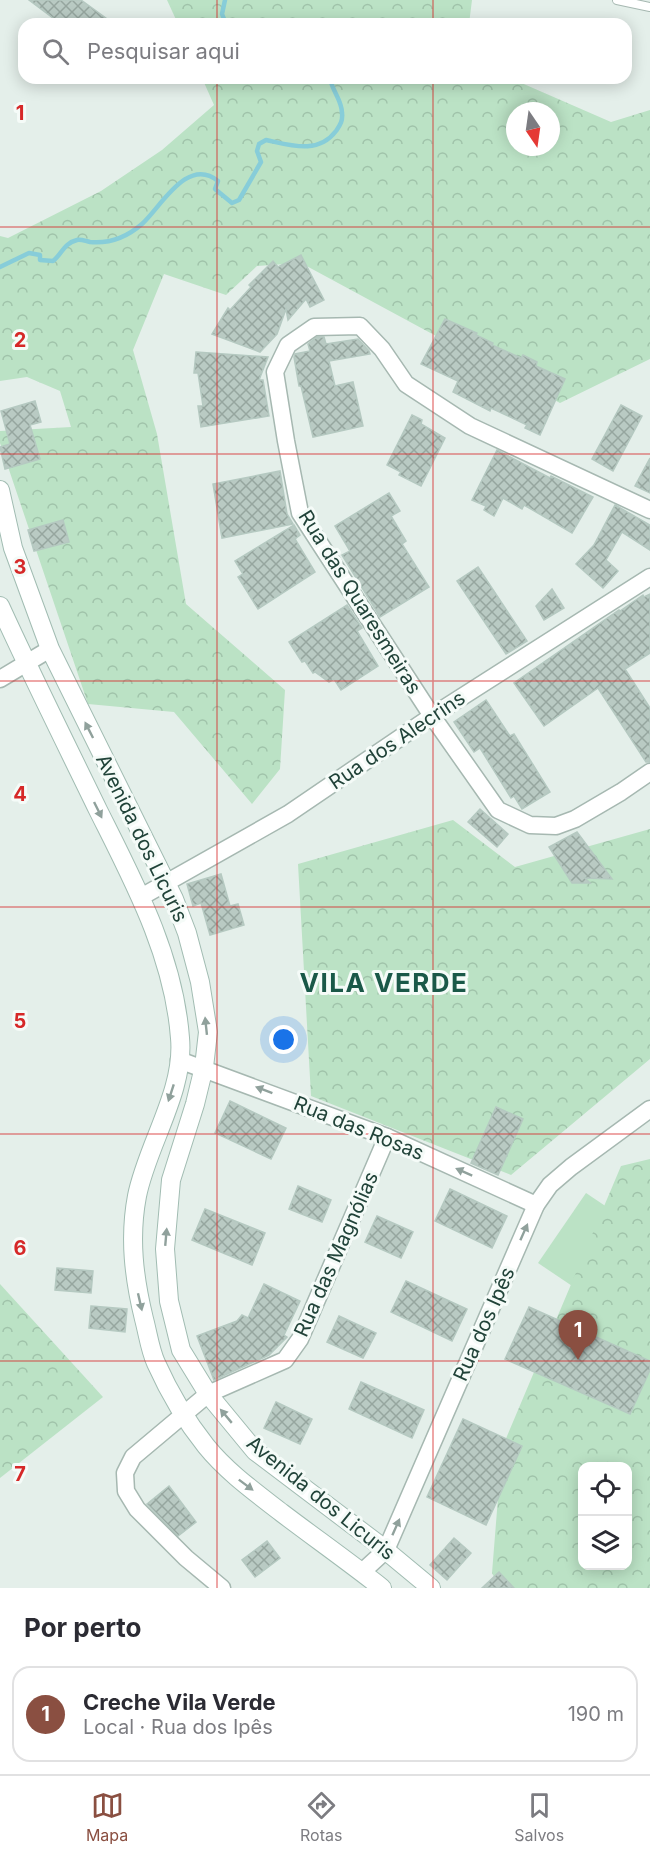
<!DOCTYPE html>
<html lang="pt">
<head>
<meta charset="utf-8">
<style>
	body { margin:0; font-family:Inter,sans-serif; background:#f7f7f7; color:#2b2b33 }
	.controls { position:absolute; right:18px; bottom:18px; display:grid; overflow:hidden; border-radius:12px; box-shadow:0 3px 15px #0003 }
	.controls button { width:54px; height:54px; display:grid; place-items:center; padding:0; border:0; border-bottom:2px solid #e1e1e2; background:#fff; color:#2b2b33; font:30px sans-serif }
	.compass { position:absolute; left:506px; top:102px; width:54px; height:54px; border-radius:50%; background:#fff; box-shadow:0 3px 15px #0003; rotate:167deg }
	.you { position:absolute; left:284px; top:1040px; width:21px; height:21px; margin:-15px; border:4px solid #fff; border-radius:50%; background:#1a73e8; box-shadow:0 0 0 9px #1a73e833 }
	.badge { display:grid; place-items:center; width:39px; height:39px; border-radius:50%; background:#8a4f41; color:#fff; font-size:20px; font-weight:700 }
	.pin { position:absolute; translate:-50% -50px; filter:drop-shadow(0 2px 3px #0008) }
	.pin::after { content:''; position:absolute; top:32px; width:21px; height:18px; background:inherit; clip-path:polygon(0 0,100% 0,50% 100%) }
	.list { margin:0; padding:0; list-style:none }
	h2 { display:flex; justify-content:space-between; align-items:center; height:78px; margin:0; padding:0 24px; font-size:26px }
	h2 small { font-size:20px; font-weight:400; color:#7c7c81 }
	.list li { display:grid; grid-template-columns:39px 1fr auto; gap:18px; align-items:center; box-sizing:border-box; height:96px; margin:0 12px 12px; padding:0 12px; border:2px solid #e1e1e2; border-radius:18px }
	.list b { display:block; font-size:22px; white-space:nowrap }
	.list p { margin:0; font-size:20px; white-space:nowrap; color:#7c7c81 }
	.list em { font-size:20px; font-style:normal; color:#7c7c81 }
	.icon { flex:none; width:33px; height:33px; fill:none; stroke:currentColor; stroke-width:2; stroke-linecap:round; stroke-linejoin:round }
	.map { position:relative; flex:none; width:650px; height:1588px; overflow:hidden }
	.search { position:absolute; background:#fff; box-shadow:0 3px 15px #0003; left:18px; right:18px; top:18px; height:66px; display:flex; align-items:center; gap:15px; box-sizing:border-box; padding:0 21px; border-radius:18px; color:#7c7c81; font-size:22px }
	.sheet { height:186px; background:#fff }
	nav { display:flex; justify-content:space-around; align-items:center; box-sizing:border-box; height:84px; border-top:2px solid #e1e1e2; background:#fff; font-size:16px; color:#7c7c81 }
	nav a { display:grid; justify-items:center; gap:3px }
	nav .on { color:#8a4f41 }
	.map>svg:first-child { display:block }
</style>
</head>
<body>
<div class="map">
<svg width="650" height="1588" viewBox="0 0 650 1588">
	<defs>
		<pattern id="forest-crowns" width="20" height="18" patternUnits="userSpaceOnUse" patternTransform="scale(1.5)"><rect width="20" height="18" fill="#bbe2c5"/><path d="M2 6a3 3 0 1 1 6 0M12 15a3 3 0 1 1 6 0" fill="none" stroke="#a0c3aa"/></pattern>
		<pattern id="building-cross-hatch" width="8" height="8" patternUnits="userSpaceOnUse" patternTransform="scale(1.5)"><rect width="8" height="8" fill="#b9cac3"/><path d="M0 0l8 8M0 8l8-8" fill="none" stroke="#96a69f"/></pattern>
	</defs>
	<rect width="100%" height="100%" fill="#e4efea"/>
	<polygon fill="#bbe2c5" points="586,1193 650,1236 645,1335 538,1263"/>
	<g fill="url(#forest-crowns)" fill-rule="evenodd">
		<polygon points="167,0 472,0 469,24 178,24"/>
		<path d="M202 78H510L611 122 650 110V359L560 403 301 263 257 266 226 295 164 274 133 350 157 434 186 604 285 690 280 769 252 804 174 712 88 704 0 443V431L71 427 60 391 27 377 0 381V236L8 238 101 191 162 150 214 105ZM515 111H551V147H515Z"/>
		<polygon points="453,820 515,867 650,829 650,1059 511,1175 311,1096 298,864"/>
		<path d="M650 1159V1588H500L492 1573 502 1448 621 1166ZM582 1466H628V1566H582Z"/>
		<polygon points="0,1284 103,1397 0,1478"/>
	</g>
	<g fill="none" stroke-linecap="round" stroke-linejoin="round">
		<g stroke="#87cdd9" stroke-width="4.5">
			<polyline points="225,0 222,14 226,24"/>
			<path d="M0 267 29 253 40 255V260L53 261C62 254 64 243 77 240 81 239 85 241 90 242 110 244 127 237 142 224 161 207 187 156 218 181L215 189 232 203 239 200 261 162 257 151 259 144 266 140C290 145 318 155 336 131 340 125 343 121 342 113 342 100 332 91 330 78"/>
		</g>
	</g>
	<g fill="url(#building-cross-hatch)" stroke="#b5c9c1" stroke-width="1.5">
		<polygon points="29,0 81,0 114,24 61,24"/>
		<polygon points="301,255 324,300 310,307 306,299 288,320 286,309 277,334 260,352 212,334 228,308 230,310 251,287 249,285 273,261 278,267"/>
		<polygon points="445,319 477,333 476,335 493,343 492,345 521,358 523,355 537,362 536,366 565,379 540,435 525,428 527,425 491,408 490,411 453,392 458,381 421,364"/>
		<polygon points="317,337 324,337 326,344 358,339 369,351 370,354 329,361 335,386 353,382 363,426 313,437 301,386 299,386 294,357 295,354 310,351 308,344"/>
		<polygon points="196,352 268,357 259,380 263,380 269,416 201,427 198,406 203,406 198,373 194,373"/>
		<polygon points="35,401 41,422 30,425 40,459 5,469 0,447 10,444 1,411"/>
		<polygon points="621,405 642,416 613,471 592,459"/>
		<polygon points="412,415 422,420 421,424 445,438 421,486 399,475 401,472 387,465"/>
		<polygon points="497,450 550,478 551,476 593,497 572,533 524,505 522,509 503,498 494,516 484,510 486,506 472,500"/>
		<polygon points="650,458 650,493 635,486"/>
		<polygon points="280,471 287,514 293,524 222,538 213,484"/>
		<polygon points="389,493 400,511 391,516 406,541 402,544 429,587 380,617 342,555 350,551 335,526"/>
		<polygon points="615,505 650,525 650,550 622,532 606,560 618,571 603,588 576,564 594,545"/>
		<polygon points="63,520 69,542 34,551 28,530"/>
		<polygon points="294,525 300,535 295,539 315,572 258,609 238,577 243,574 235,561"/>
		<polygon points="478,567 527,641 506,654 457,581"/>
		<polygon points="552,589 564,608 544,620 536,606"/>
		<polygon points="650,594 650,653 625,669 650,708 650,762 646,762 598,688 544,726 514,683 619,610 620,611 643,595 644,597"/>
		<polygon points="347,605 362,628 357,631 378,666 341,690 334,679 329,682 315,672 313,673 305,661 302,662 289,642"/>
		<polygon points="486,700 510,736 514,734 550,792 522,809 514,796 511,798 480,748 474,752 454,722"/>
		<polygon points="480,809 508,834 497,847 468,822"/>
		<polygon points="577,832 612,879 585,878 590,883 572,883 549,847"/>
		<polygon points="221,874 230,906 238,904 244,925 210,935 201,903 193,906 187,884"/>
		<polygon points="230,1101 286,1128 271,1159 215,1133"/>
		<polygon points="496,1107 523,1119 498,1175 471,1163"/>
		<polygon points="298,1186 331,1200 322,1222 289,1209"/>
		<polygon points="450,1189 507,1216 492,1248 435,1221"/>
		<polygon points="205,1209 265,1233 252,1265 192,1240"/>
		<polygon points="377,1216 413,1232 401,1258 365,1242"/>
		<polygon points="57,1268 93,1271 91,1293 55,1290"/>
		<polygon points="406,1281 467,1309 452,1341 391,1312"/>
		<polygon points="264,1284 300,1301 284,1335 287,1337 269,1355 214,1380 197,1336 237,1321 242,1315 248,1318"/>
		<polygon points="91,1306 127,1309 125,1332 89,1328"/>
		<polygon points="529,1307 650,1361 650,1370 630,1414 505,1359"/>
		<polygon points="339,1316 376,1333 363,1358 327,1342"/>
		<polygon points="361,1382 424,1410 412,1438 349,1409"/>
		<polygon points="276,1402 312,1419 300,1444 264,1428"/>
		<polygon points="463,1419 522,1446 486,1525 427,1497"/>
		<polygon points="169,1486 196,1522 178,1536 147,1504"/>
		<polygon points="454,1538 471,1553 447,1580 430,1565"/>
		<polygon points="267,1541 280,1558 255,1577 242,1560"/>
		<polygon points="499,1572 514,1588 482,1588"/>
	</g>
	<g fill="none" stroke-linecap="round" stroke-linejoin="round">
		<defs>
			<polyline id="lane" points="617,0 650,7"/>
			<g id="street">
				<polyline points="650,510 470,426 406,384 382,349 360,326 314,327 288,345 275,372 286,441 300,513 432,716 498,810 530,825 556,826 575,819 621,792 650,772"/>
				<polyline points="0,679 50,649"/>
				<polyline points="141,897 288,814 432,716 650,577"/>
				<polyline points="179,1060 387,1137 536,1205"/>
				<polyline points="362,1572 386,1550 536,1205 550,1185 571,1167 650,1109"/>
				<polyline points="222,1588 186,1558 137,1509 126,1491 125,1473 133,1457 208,1394 285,1360 300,1339 387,1137"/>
			</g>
			<g id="secondary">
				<polyline points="0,490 13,548 50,649 174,899 187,933 200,982 208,1032 204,1067 195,1104 171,1180 165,1249 169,1301 181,1350 208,1394 255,1451 378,1544 431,1588"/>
				<path d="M0 606C31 674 65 742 98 810 134 882 174 956 180 1038 185 1091 147 1145 137 1196 129 1238 134 1278 144 1319 148 1334 150 1350 156 1363 169 1392 186 1421 206 1446 227 1472 255 1492 282 1513 315 1538 349 1562 382 1588"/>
			</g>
		</defs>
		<use href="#lane" stroke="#a6b8b1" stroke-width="10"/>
		<use href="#street" stroke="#a6b8b1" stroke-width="19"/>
		<use href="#secondary" stroke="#a1bcb2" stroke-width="20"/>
		<use href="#lane" stroke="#fff" stroke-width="8"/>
		<use href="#street" stroke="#fff" stroke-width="16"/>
		<use href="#secondary" stroke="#fff" stroke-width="18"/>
	</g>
	<defs><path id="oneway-solid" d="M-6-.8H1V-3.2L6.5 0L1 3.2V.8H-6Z" transform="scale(1.5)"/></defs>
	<g fill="#90a19c">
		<use href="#oneway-solid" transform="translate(89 730) rotate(-117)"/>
		<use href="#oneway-solid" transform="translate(98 810) rotate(64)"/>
		<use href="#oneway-solid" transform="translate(206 1026) rotate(-96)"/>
		<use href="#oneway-solid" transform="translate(264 1090) rotate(-159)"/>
		<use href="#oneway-solid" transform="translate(171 1093) rotate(108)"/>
		<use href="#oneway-solid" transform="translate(464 1172) rotate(-156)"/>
		<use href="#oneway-solid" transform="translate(524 1232) rotate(-66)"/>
		<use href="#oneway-solid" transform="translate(166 1237) rotate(-85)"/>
		<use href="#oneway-solid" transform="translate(140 1302) rotate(77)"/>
		<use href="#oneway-solid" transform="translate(226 1416) rotate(-130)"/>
		<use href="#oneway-solid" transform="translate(246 1485) rotate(37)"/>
		<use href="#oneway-solid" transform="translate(396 1527) rotate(-66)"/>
	</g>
	<path fill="none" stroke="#d62828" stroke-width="1.5" stroke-opacity="0.55" d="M217 0V24M433 0V24M217 78V1588M433 78V1588M0 227H650M0 454H650M0 681H650M0 907H650M0 1134H650M0 1361H650"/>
	<g text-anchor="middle" stroke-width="6" stroke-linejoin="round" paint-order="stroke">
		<g font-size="20" fill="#214339" stroke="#f5fbf8">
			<text transform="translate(360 602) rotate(58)" y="7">Rua das Quaresmeiras</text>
			<text transform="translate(397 740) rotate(-34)" y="7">Rua dos Alecrins</text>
			<text transform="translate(142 838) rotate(64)" y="7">Avenida dos Licuris</text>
			<text transform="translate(359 1128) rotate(22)" y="7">Rua das Rosas</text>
			<text transform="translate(336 1254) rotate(-66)" y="7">Rua das Magnólias</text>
			<text transform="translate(484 1324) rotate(-66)" y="7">Rua dos Ipês</text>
			<text transform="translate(321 1498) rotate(39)" y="7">Avenida dos Licuris</text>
		</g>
		<g font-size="26" font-weight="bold" letter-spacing="1.5" fill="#1a5848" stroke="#f5fbf8">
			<text x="384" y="992">VILA VERDE</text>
		</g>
	</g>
	<g font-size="20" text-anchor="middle" font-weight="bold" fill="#d62828" stroke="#f5fbf8" stroke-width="6" stroke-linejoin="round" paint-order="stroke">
		<text x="20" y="120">1</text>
		<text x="20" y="347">2</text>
		<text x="20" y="574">3</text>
		<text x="20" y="801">4</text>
		<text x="20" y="1028">5</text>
		<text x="20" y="1255">6</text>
		<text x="20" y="1481">7</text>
	</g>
</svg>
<div class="controls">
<button><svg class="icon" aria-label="locate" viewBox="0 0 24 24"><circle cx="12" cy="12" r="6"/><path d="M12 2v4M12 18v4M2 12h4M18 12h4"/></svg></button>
<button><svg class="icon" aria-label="layers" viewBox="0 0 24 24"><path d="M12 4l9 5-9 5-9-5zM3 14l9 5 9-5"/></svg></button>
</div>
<svg class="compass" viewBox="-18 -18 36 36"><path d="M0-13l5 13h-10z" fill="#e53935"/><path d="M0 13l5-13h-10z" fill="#7c7c81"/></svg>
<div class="you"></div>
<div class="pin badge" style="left:578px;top:1360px">1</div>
<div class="search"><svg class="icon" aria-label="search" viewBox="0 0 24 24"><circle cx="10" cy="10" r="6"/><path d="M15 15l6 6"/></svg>Pesquisar aqui</div>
</div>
<section class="sheet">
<h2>Por perto<small></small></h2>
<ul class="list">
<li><span class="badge">1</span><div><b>Creche Vila Verde</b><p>Local · Rua dos Ipês</p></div><em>190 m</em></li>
</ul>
</section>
<nav>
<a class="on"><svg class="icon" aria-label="map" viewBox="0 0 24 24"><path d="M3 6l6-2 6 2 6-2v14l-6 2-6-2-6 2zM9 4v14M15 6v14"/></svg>Mapa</a>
<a><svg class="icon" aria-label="directions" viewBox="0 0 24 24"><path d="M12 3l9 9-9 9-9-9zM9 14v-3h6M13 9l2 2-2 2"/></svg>Rotas</a>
<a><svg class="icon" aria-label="saved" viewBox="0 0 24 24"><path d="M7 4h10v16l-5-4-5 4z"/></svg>Salvos</a>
</nav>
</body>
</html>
